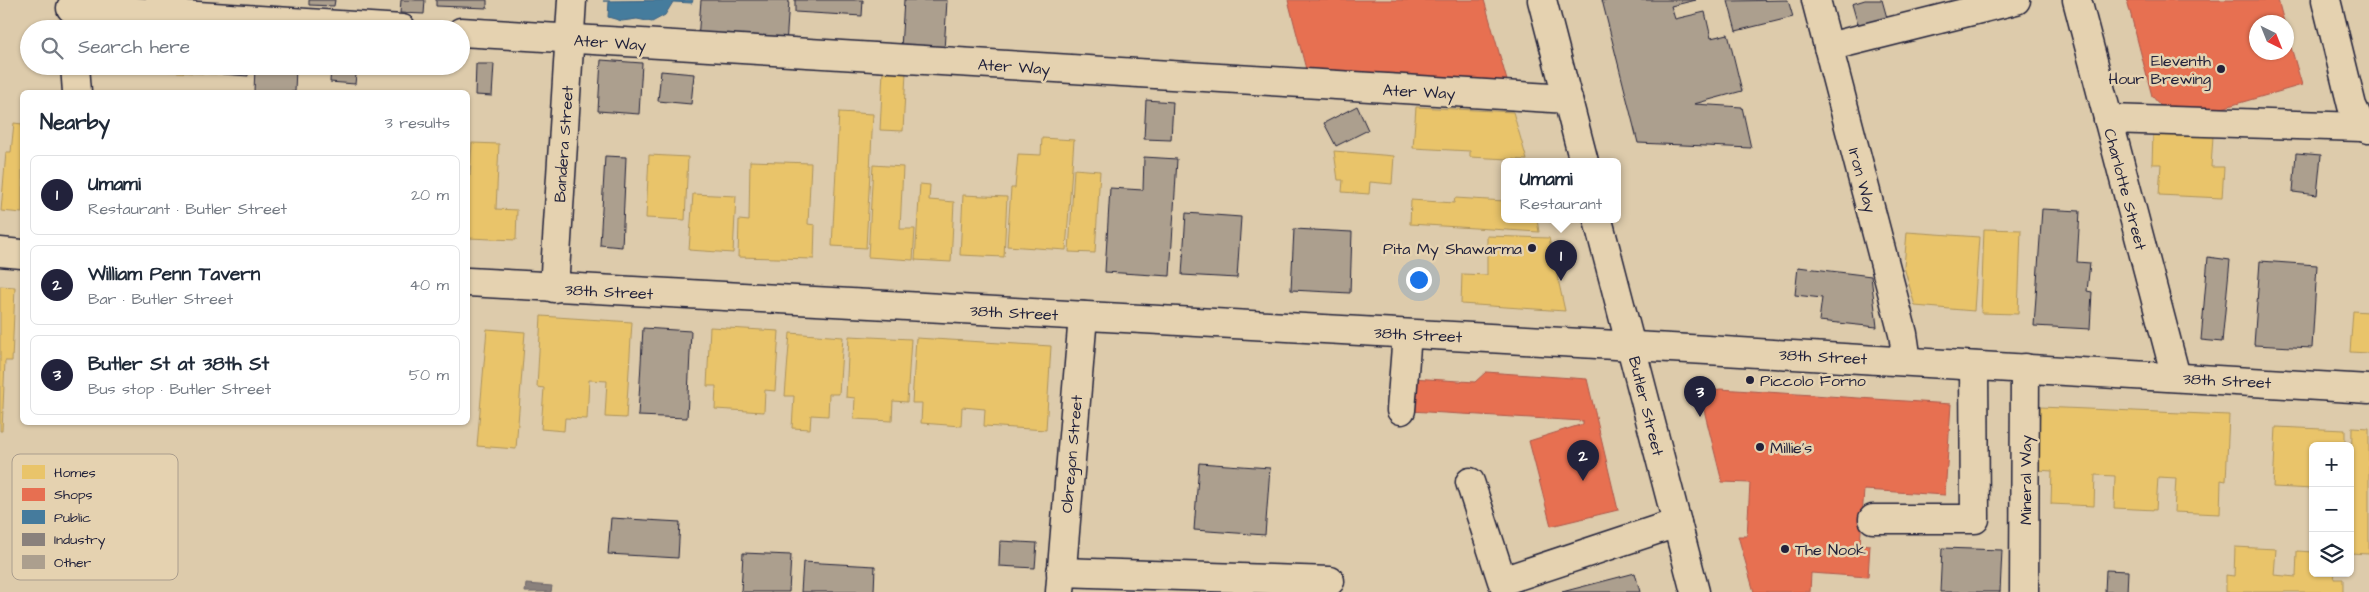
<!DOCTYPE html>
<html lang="en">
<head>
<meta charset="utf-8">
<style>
	body { margin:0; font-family:"Architects Daughter",sans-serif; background:#f2f2f3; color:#1f2937 }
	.controls { position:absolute; right:15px; bottom:15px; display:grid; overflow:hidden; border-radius:8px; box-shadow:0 1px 4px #0004 }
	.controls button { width:45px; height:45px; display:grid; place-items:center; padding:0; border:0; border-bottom:1px solid #e0e1e3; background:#fff; color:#1f2937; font:25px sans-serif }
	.compass { position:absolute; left:2249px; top:15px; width:45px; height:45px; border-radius:50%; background:#fff; box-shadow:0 1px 4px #0004; rotate:137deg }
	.you { position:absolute; left:1418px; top:279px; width:18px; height:18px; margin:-12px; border:4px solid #fff; border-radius:50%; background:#1a73e8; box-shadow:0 0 0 8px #1a73e833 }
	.badge { display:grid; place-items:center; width:32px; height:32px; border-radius:50%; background:#22223b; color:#fff; font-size:16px; font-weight:700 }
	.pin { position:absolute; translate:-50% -41px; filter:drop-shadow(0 1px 2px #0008) }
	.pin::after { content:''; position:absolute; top:26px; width:18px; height:15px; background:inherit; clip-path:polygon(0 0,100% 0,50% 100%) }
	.popup { position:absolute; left:1501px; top:158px; width:120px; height:65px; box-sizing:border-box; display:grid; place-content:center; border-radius:8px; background:#fff; filter:drop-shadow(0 1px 4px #0005); font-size:16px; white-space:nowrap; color:#747a83 }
	.popup b { font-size:19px; color:#1f2937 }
	.popup::after { content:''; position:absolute; left:50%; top:100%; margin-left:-10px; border:10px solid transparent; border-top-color:#fff }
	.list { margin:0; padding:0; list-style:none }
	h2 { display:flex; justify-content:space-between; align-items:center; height:65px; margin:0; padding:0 20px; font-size:21px }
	h2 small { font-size:16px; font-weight:400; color:#747a83 }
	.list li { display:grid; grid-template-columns:32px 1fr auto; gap:15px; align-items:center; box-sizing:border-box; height:80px; margin:0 10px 10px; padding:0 10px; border:1px solid #e0e1e3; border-radius:8px }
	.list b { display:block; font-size:19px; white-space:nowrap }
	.list p { margin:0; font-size:16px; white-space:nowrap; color:#747a83 }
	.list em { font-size:16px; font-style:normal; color:#747a83 }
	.icon { flex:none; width:28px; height:28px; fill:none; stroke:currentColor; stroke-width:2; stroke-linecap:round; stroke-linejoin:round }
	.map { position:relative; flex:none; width:2369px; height:592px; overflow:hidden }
	.search { position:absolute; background:#fff; box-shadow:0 1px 4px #0004; left:20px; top:20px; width:450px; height:55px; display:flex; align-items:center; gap:12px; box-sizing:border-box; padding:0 18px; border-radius:28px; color:#747a83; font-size:19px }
	.panel { position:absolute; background:#fff; box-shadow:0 1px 4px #0004; left:20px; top:90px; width:450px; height:335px; border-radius:8px }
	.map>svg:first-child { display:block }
</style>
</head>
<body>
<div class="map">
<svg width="2369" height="592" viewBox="0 0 2369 592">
	<rect width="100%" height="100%" fill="#ddcbab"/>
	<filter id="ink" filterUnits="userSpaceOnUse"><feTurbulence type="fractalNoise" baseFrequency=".02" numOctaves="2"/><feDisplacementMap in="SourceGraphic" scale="10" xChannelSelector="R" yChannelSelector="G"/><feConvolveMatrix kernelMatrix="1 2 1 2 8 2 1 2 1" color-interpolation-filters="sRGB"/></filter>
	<g filter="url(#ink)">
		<g fill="#e9c46a" stroke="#ad935c">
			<polygon points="99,66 217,66 216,74 99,68"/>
			<polygon points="883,71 906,72 903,131 880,130"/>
			<polygon points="1416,107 1513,112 1527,160 1470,157 1470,151 1413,148"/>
			<polygon points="839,112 873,114 866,248 832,246"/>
			<polygon points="14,123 22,124 22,213 1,211 6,152 11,152"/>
			<polygon points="2153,134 2213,136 2211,167 2224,167 2222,198 2159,195 2161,164 2152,164"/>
			<polygon points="1042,138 1074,140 1066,250 1007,246 1011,188 1015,188 1018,154 1041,155"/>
			<polygon points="472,143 499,144 496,209 517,210 516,240 468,238 468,175 470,176"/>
			<polygon points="1334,151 1394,156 1392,184 1370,182 1369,194 1342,192 1343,180 1338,180"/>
			<polygon points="649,155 688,157 685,220 646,218"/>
			<polygon points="750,161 811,163 808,224 815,225 814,259 738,257 739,220 749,221"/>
			<polygon points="873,165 903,167 900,229 915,229 913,260 868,257"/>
			<polygon points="1074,169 1100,171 1095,253 1069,252"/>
			<polygon points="920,184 930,185 929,200 954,202 951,262 915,260"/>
			<polygon points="693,194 736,196 733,253 689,250"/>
			<polygon points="963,195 1007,197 1004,257 960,255"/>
			<polygon points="1455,198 1505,201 1505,220 1537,220 1539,232 1410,224 1411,200 1454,203"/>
			<polygon points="1984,229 2021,230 2018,314 1981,313"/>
			<polygon points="1907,232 1979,237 1974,311 1915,306 1904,267"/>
			<polygon points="1487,236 1549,238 1565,311 1461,304 1462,274 1487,275"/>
			<polygon points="0,286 15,287 12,361 5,361 2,431 0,431"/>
			<polygon points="2353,311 2369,312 2369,353 2350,352"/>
			<polygon points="541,316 632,322 626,418 605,417 607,381 589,380 587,419 565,418 564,431 541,429 544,388 537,387"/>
			<polygon points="710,327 779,331 775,391 765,390 764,412 715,409 716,386 707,386"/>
			<polygon points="487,329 525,332 516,449 477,446"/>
			<polygon points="790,333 843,337 839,394 829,394 828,416 811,415 810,429 792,428 794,396 785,396"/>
			<polygon points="849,336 911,339 907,402 893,401 892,421 854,419 855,398 846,397"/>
			<polygon points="916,338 1051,346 1046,430 984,426 985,409 962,407 961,426 921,423 922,403 912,403"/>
			<polygon points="2040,407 2229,415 2226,481 2221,480 2220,514 2174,512 2176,478 2158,477 2156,510 2114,508 2115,476 2095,475 2094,506 2051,504 2052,471 2038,470"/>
			<polygon points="2276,427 2345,430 2345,446 2313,446 2313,489 2273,487"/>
			<polygon points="2352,427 2369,428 2369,554 2350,553"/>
			<polygon points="2235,547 2276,549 2274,575 2296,577 2297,551 2313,552 2313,573 2335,573 2334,579 2343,579 2343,592 2226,592 2226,575 2234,576"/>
		</g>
		<g fill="#e76f51" stroke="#ac584a">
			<polygon points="1288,0 1484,0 1508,84 1307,73"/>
			<polygon points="2127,0 2278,0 2284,22 2256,22 2256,52 2286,52 2286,30 2302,85 2194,116 2168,114 2152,96"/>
			<polygon points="1486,372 1587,379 1618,510 1551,526 1529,441 1583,424 1583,421 1410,411 1412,378 1475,382"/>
			<polygon points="1720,389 1951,404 1945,495 1864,490 1860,544 1870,545 1868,577 1811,573 1810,592 1754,592 1738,536 1747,536 1750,483 1722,482 1700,394"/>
		</g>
		<polygon fill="#457b9d" stroke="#3a6080" points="693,0 692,3 673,2 665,15 652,22 637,19 622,21 608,17 609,1 603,1"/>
		<polygon fill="#8a817c" stroke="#6b6468" points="526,584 552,586 551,592 525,592"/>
		<g fill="#ac9f8e" stroke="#22223b">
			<polygon points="309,0 335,0 334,6 309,5"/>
			<polygon points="401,0 425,0 424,14 400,13"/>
			<polygon points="436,0 487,0 487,8 436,6"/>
			<polygon points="701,0 789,0 786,46 698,40"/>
			<polygon points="795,0 863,0 862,16 795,12"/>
			<polygon points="904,0 947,0 944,51 901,48"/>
			<polygon points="1602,0 1696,0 1671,6 1675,19 1705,12 1711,38 1728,34 1742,91 1694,104 1742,107 1751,148 1638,143"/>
			<polygon points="1788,0 1793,17 1736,31 1728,1"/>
			<polygon points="1865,0 1882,0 1889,25 1860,32 1852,4"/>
			<polygon points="601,60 642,63 639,114 598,111"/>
			<polygon points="476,64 494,64 492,96 475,95"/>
			<polygon points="222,66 248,66 248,76 222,74"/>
			<polygon points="255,66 296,66 295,92 254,92"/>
			<polygon points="331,66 357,66 355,84 330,82"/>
			<polygon points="661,71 694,74 691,104 658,101"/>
			<polygon points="1146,100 1173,102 1171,140 1144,139"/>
			<polygon points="1357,106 1368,130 1336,146 1324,123"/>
			<polygon points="2296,153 2321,155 2317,195 2293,192"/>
			<polygon points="605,156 626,157 622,247 600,245"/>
			<polygon points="1144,157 1177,159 1170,276 1105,272 1110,188 1143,190"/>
			<polygon points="2042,209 2080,211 2077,262 2090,263 2087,291 2092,292 2090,329 2034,326"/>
			<polygon points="1186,213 1241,217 1237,278 1182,275"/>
			<polygon points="1294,229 1352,232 1350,293 1291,290"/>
			<polygon points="2208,257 2230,260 2222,342 2201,340"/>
			<polygon points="2260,261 2317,265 2312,348 2254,345"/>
			<polygon points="1798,267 1871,276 1877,327 1819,321 1822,298 1795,295"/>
			<polygon points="643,328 691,331 687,418 638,416"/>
			<polygon points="1199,463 1270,468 1265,535 1194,530"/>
			<polygon points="611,518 680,522 678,558 608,554"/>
			<polygon points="23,525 57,527 55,556 22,555"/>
			<polygon points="1000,541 1037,543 1035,568 999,566"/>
			<polygon points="1942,548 2002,550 2000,592 1940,592"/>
			<polygon points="743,553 791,555 789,592 741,592"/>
			<polygon points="803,562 875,566 874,592 801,592"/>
			<polygon points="2106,570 2128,571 2127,592 2105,592"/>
			<polygon points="1635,573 1640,592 1562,592"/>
		</g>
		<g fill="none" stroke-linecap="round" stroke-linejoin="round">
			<defs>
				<g id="minor">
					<polyline points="1816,0 1903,334 1907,361"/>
					<polyline points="2077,0 2176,377"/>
					<polyline points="2326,0 2352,106 2362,127"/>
					<polyline points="71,8 402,29"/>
					<polyline points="461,32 1568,99"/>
					<polyline points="1828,47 2016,0"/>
					<polyline points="75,66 77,92"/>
					<polyline points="2108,119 2362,127 2369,129"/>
					<polyline points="0,252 22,254"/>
					<polyline points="468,282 1707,350 2369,389"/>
					<polyline points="554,288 572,0"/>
					<polyline points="1401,410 1407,334"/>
					<polyline points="1470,482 1502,581 1677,523"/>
					<polyline points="1873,519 1975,519 1974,366"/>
					<polyline points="1061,572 1330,581"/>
					<polyline points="1060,592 1083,316"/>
					<polyline points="2024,592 2025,368"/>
				</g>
				<g id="major">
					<polyline points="1542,0 1584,162"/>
					<polyline points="1598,220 1695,592"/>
				</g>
			</defs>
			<use href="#minor" stroke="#22223b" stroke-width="31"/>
			<use href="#major" stroke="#22223b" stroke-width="31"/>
			<use href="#minor" stroke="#e5d2b0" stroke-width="28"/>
			<use href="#major" stroke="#e5d2b0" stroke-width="28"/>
		</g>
	</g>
	<g fill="#22223b" stroke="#e5d2b0" stroke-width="2">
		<circle cx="2221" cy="69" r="5"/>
		<circle cx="1532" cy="248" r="5"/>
		<circle cx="1750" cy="380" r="5"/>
		<circle cx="1760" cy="447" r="5"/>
		<circle cx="1785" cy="549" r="5"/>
	</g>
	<g text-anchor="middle" stroke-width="5" stroke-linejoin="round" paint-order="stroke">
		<g font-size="16" fill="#22223b" stroke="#e5d2b0">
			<text transform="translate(610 42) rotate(4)" y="6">Ater Way</text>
			<text transform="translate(1014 66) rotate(4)" y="6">Ater Way</text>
			<text transform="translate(1419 91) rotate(3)" y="6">Ater Way</text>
			<text transform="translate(563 144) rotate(-86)" y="6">Bandera Street</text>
			<text transform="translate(1863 180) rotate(75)" y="6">Iron Way</text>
			<text transform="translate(2126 189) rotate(75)" y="6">Charlotte Street</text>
			<text transform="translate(609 291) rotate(3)" y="6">38th Street</text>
			<text transform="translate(1014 312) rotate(3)" y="6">38th Street</text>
			<text transform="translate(1418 334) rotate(3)" y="6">38th Street</text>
			<text transform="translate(1823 356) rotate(3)" y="6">38th Street</text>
			<text transform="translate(2227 380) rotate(3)" y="6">38th Street</text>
			<text transform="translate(1647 406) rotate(76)" y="6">Butler Street</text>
			<text transform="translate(1071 454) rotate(-85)" y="6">Obregon Street</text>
			<text transform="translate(2025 480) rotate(-90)" y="6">Mineral Way</text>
		</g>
		<g font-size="16" fill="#22223b" stroke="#e5d2b0" text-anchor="start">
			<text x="2211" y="66" text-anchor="end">Eleventh<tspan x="2211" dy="18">Hour Brewing</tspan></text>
			<text x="1522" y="254" text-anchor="end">Pita My Shawarma</text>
			<text x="1760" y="386">Piccolo Forno</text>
			<text x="1770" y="453">Millie's</text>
			<text x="1795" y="555">The Nook</text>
		</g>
	</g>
	<rect x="12" y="454" width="166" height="126" rx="8" fill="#e5d2b0" stroke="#aa9d8d" stroke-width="1"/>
	<rect x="22" y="465" width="23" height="14" fill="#e9c46a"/>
	<rect x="22" y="488" width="23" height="13" fill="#e76f51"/>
	<rect x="22" y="510" width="23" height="14" fill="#457b9d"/>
	<rect x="22" y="533" width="23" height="13" fill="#8a817c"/>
	<rect x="22" y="555" width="23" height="14" fill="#ac9f8e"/>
	<g font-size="14" fill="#22223b">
		<text x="54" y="477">Homes</text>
		<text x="54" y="499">Shops</text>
		<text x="54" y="522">Public</text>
		<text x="54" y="544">Industry</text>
		<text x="54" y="567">Other</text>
	</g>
</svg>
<div class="controls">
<button>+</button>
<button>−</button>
<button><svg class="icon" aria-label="layers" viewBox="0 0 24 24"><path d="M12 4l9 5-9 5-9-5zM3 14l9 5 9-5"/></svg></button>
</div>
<svg class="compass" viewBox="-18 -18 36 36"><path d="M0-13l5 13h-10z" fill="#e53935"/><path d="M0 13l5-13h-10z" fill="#747a83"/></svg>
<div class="you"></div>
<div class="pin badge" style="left:1561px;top:281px">1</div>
<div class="popup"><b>Umami</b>Restaurant</div>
<div class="pin badge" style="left:1583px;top:481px">2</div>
<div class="pin badge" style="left:1700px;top:417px">3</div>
<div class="search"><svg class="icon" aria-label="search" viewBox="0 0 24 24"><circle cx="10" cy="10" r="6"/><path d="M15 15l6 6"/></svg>Search here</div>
<section class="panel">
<h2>Nearby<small>3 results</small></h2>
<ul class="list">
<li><span class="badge">1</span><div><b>Umami</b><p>Restaurant · Butler Street</p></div><em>20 m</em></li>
<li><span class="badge">2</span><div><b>William Penn Tavern</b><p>Bar · Butler Street</p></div><em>40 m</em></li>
<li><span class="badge">3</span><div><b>Butler St at 38th St</b><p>Bus stop · Butler Street</p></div><em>50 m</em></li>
</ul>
</section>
</div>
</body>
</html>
